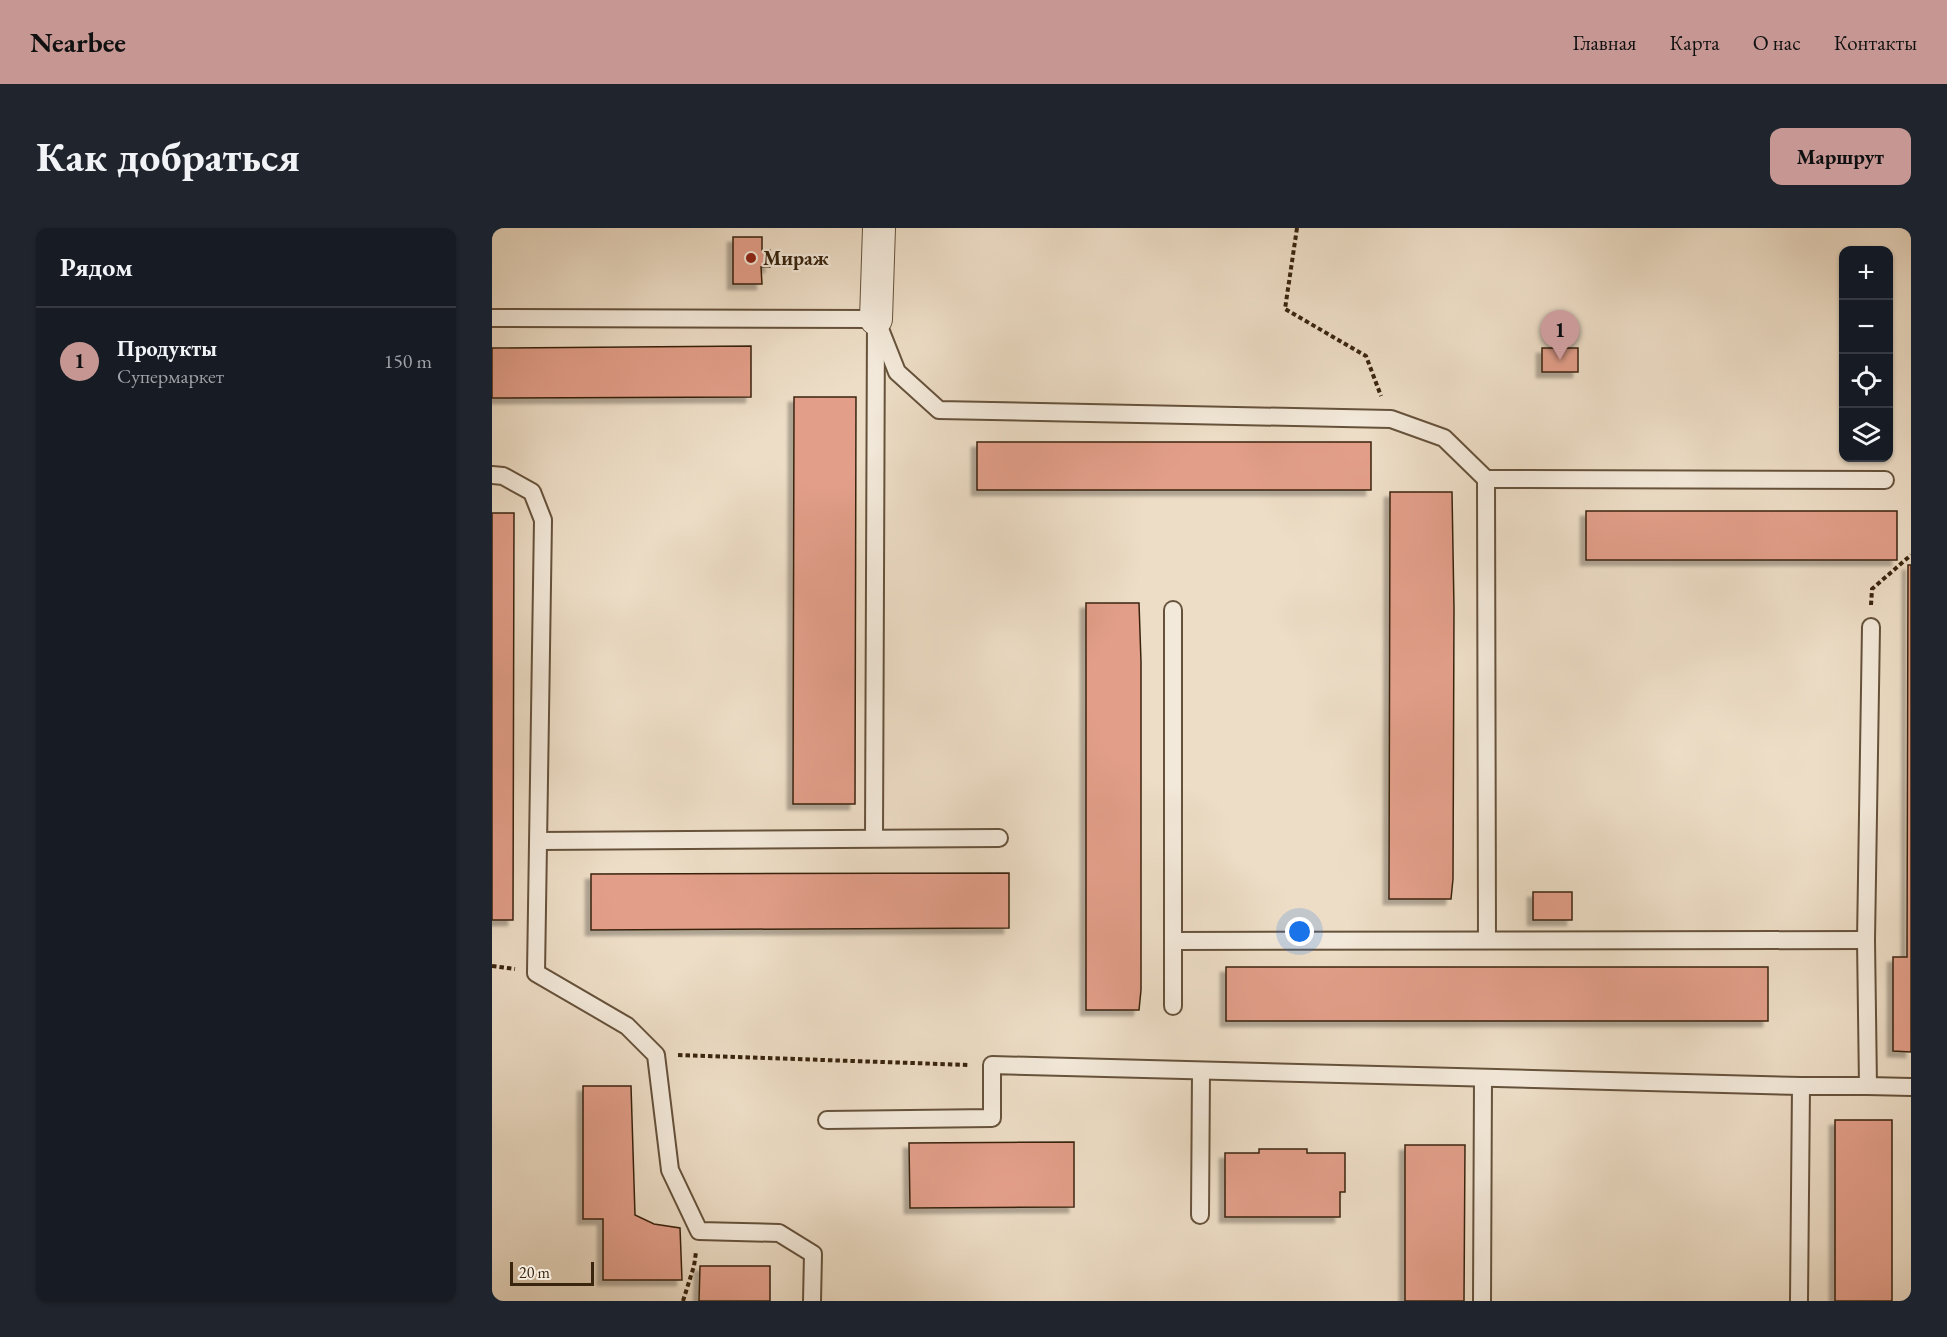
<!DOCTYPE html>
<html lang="ru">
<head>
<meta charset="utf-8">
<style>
	body { margin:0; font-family:"EB Garamond",serif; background:#20242c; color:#f1f3f6 }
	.controls { position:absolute; right:18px; top:18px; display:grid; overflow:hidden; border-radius:12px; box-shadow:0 2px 4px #0004 }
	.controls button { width:54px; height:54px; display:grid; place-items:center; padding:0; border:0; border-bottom:2px solid #363941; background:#171b24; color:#f1f3f6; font:30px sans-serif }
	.scale { position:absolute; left:18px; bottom:15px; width:84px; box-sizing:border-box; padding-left:6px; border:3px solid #39240d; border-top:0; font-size:16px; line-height:21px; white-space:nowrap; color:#39240d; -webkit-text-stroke:4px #f3e9da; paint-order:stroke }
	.you { position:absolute; left:808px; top:704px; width:21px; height:21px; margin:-15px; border:4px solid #fff; border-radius:50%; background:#1a73e8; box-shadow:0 0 0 9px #1a73e833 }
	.badge { display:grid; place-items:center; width:39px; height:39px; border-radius:50%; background:#c59692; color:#111; font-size:20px; font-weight:700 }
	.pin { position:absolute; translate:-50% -50px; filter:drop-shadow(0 2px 3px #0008) }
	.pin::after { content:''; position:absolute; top:32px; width:21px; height:18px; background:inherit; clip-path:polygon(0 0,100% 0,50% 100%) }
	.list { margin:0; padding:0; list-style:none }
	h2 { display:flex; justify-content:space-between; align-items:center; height:78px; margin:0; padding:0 24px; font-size:26px }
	h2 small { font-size:20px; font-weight:400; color:#9ea1a6 }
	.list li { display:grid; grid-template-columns:39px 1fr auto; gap:18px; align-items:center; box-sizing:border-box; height:108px; padding:0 24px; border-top:2px solid #363941 }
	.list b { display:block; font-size:22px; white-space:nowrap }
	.list p { margin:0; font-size:20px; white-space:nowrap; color:#9ea1a6 }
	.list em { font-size:20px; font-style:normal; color:#9ea1a6 }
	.icon { flex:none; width:33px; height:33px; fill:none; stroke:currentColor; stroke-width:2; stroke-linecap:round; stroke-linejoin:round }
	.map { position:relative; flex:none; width:1419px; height:1073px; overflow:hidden; border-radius:12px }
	header { display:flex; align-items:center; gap:36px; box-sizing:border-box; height:84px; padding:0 30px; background:#c59692; color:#111 }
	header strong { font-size:28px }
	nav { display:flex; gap:33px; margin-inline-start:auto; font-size:21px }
	.intro { display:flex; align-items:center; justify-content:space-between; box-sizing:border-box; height:144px; padding:0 36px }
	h1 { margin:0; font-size:42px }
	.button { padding:15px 27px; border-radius:12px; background:#c59692; color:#111; font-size:21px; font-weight:700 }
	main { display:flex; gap:36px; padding:0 36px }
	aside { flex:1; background:#171b24; border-radius:12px; box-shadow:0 2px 4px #0004 }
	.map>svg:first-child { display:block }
</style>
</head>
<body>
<header>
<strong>Nearbee</strong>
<nav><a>Главная</a><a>Карта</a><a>О нас</a><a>Контакты</a></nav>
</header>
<div class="intro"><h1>Как добраться</h1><a class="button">Маршрут</a></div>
<main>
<aside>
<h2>Рядом<small></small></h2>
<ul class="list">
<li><span class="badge">1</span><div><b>Продукты</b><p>Супермаркет</p></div><em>150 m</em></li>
</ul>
</aside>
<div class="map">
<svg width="1419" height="1073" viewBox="0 0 1419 1073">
	<defs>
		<filter id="shadow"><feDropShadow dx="-5.5" dy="5.5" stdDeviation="1.5" flood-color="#0004"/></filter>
	</defs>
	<rect width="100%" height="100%" fill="#edddc6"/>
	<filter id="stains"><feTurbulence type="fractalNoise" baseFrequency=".00333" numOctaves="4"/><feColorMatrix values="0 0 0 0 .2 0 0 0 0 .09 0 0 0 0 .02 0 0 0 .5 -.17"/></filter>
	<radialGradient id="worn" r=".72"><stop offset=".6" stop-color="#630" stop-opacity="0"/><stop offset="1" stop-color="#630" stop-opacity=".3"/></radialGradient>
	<g fill="#e29e89" stroke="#39240d" stroke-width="1.5" filter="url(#shadow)">
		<polygon points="241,9 270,9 270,22 278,22 278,39 269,39 270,56 241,56"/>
		<polygon points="259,118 259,169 0,170 0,120"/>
		<rect x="1050" y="120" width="36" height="24"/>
		<polygon points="302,169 364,169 363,576 301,576"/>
		<rect x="485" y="214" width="394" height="48"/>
		<polygon points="898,264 960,264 962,380 961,651 959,671 897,671"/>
		<rect x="1094" y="283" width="311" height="49"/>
		<polygon points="0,285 22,285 21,692 0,692"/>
		<polygon points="1416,337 1419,337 1419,824 1401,823 1401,729 1415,729"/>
		<polygon points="594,375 647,375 649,434 649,762 647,782 594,782"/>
		<polygon points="517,645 517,700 99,702 99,646"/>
		<rect x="1041" y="664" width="39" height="28"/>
		<rect x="734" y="739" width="542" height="54"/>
		<polygon points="91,858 139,858 143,987 162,996 188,1000 190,1052 111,1052 111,991 91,991"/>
		<rect x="1343" y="892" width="57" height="181"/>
		<polygon points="582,914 582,979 418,980 417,915"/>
		<polygon points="913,917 973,917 972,1073 913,1073"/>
		<polygon points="767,921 815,921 815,925 853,925 853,964 848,964 848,989 733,989 733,925 767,925"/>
		<polygon points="208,1038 278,1038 278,1073 207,1073"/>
	</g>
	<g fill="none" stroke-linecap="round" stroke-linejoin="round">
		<defs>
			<g id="lane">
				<polyline points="0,90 384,91 382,610"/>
				<polyline points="384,91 405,144 447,182 899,191 952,210 994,251 1393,252"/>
				<polyline points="0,247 11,248 40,264 51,292 44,745 135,798 164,827 178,942 207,1003 287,1005 321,1026 320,1073"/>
				<polyline points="994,251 995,712"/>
				<polyline points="681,382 681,778"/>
				<polyline points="1379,399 1374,712 1376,858 1419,859"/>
				<polyline points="47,613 507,610"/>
				<polyline points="681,713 1374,712"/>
				<polyline points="335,892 500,890 500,837 1309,858 1376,858"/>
				<polyline points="708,987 709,843"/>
				<polyline points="990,1073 991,850"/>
				<polyline points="1307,1073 1309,858"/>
			</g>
			<polyline id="street" points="384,91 387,0"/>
		</defs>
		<use href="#lane" stroke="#66523b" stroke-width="20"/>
		<use href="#street" stroke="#66523b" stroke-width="34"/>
		<g stroke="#39240d" stroke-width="4" stroke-dasharray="4.5 3" stroke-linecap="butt">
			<polyline points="805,0 793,81 874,128 889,168"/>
			<polyline points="1379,377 1380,361 1419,327"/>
			<polyline points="0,738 23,741"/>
			<polyline points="186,827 478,837"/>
			<polyline points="191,1073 202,1038 204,1024"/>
		</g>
		<use href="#lane" stroke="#f3e9da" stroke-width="16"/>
		<use href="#street" stroke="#f3e9da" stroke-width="32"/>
	</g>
	<circle fill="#8f2418" stroke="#f3e9da" stroke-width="2" cx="259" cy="30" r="6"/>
	<g text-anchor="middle" stroke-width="4.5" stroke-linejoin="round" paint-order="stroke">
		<g font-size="20" font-weight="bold" fill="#39240d" stroke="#f3e9da" text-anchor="start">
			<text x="271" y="37">Мираж</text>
		</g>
	</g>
	<rect width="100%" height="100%" filter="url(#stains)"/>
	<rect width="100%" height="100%" fill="url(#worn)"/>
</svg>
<div class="controls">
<button>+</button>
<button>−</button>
<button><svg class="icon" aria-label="locate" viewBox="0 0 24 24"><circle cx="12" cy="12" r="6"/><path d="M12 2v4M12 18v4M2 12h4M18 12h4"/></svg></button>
<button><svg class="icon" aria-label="layers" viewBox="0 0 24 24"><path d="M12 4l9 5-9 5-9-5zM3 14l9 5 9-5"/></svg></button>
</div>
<div class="scale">20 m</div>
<div class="you"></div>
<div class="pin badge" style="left:1068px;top:132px">1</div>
</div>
</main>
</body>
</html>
